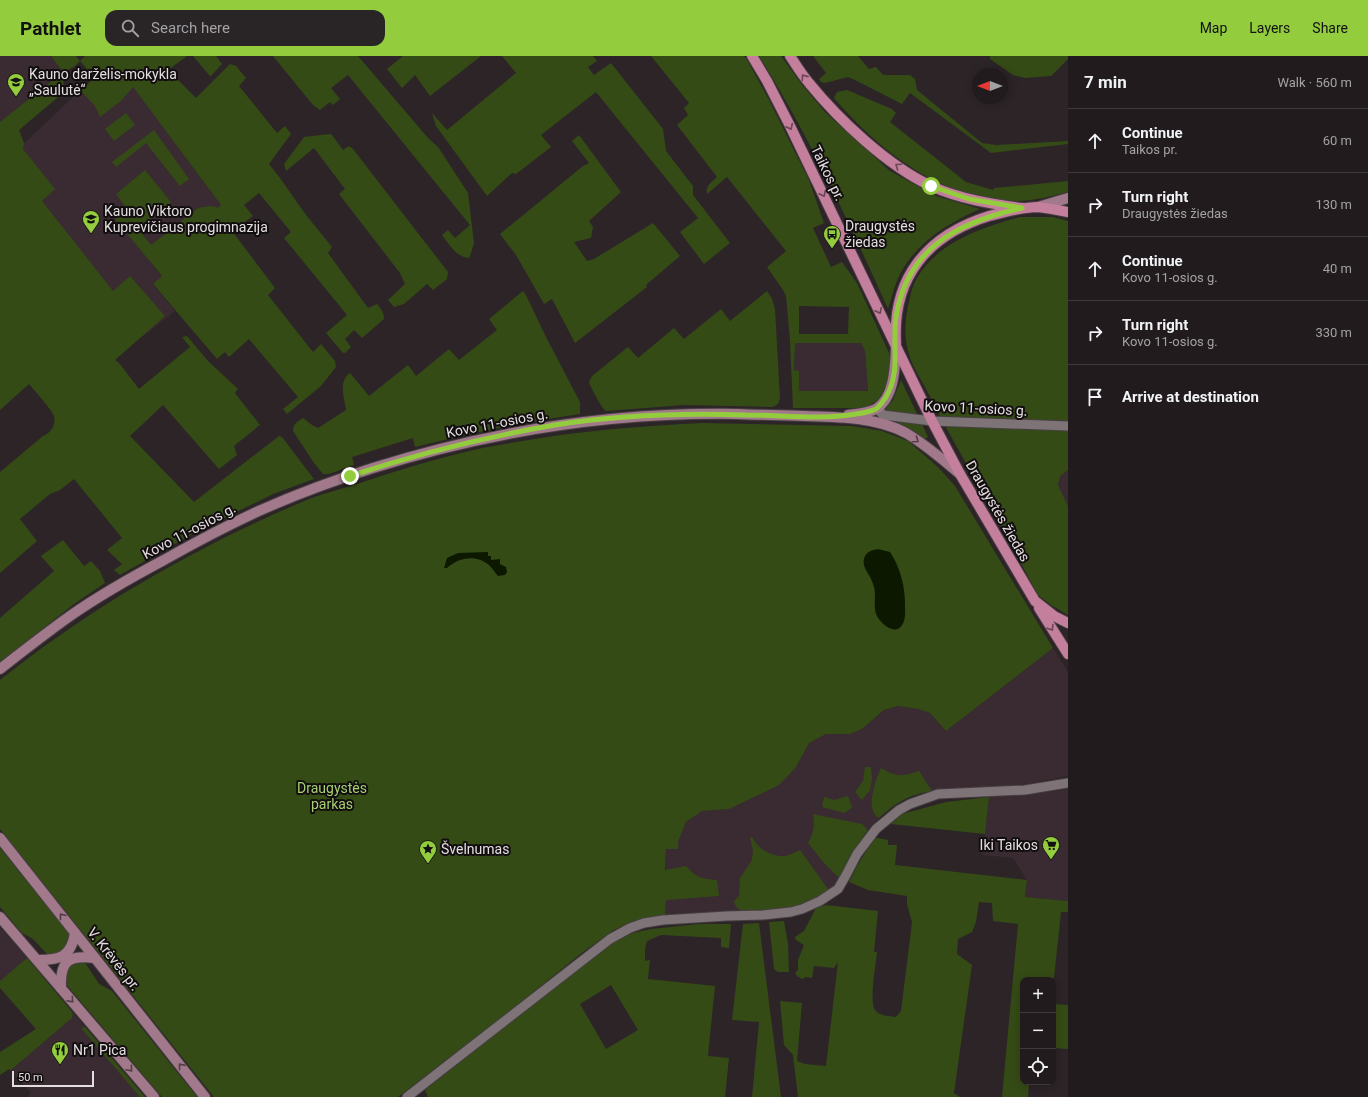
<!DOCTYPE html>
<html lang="en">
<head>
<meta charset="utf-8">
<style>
	body { margin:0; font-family:Roboto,sans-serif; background:#292426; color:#f1f3f6 }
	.controls { position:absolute; right:12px; bottom:12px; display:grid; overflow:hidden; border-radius:8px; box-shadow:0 2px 10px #0003 }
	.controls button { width:36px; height:36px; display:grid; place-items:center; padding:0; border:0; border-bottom:1px solid #3e393b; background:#211b1d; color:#f1f3f6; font:20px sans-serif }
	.compass { position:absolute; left:972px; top:12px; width:36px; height:36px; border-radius:50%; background:#211b1d; box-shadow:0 2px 10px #0003; rotate:270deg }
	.scale { position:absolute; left:12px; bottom:10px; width:82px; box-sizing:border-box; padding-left:4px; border:2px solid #e4dee0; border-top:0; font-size:11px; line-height:14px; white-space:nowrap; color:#e4dee0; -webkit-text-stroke:3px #120e0f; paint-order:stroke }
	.stop { position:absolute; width:12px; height:12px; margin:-9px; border:3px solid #93cc3d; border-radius:50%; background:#fff }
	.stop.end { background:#93cc3d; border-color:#fff; box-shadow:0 1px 4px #0008 }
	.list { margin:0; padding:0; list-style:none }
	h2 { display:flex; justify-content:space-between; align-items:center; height:52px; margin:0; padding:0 16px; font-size:17px }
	h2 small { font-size:13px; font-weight:400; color:#a2a1a4 }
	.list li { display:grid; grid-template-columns:26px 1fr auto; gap:12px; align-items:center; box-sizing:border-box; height:64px; padding:0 16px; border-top:1px solid #3e393b }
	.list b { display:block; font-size:15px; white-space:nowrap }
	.list p { margin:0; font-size:13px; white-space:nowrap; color:#a2a1a4 }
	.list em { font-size:13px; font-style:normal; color:#a2a1a4 }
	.icon { flex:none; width:22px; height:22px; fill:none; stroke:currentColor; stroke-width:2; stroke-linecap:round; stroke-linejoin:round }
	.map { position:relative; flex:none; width:1068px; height:1041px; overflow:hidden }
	header { display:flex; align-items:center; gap:24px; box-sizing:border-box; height:56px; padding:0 20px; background:#93cc3d; color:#111 }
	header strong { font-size:19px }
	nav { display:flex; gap:22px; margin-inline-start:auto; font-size:14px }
	.search { width:280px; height:36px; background:#292426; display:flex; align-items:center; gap:10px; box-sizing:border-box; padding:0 14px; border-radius:12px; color:#a2a1a4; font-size:15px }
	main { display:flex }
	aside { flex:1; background:#211b1d }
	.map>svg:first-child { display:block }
</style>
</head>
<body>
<header>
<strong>Pathlet</strong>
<div class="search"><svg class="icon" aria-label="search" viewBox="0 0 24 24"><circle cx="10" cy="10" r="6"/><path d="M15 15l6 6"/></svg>Search here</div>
<nav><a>Map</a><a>Layers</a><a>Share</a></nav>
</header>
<main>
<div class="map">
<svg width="1068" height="1041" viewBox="0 0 1068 1041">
	<rect width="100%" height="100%" fill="#2c2427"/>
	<g fill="#392b31">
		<polygon points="0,0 51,0 63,16 0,66"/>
		<polygon points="116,8 221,149 148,203 162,221 153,229 175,255 114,303 0,110 71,43"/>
		<polygon points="795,287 861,287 865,295 868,335 799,335 799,315 794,315"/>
		<polygon points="1068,414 1068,450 1058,429 1059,420"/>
		<polygon points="1053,592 1068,616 1068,720 1021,729 981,732 942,733 918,737 895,748 879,762 866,776 854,795 838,825 827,836 782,853 665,859 666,793 678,793 678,786 686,766 702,755 729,753 796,711 809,687 826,678 850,678 862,673 884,654 898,650 918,653 930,657 946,675"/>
		<polygon points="1068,733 1068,845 1025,841 1027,824 1013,802 982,799 989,741 1022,739"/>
		<polygon points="0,871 27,902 0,925"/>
		<polygon points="73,957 145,1041 28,1041 28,1040 31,1037 11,1014 72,962"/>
	</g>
	<g fill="#354b16" fill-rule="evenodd">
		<path d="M51 0H76L80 5 85 0H187L168 14 196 42 230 8 236 10 246 22 239 30 277 77 285 70 291 78 269 108 280 122 306 159 332 191 328 197 368 252 377 248C381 253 384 256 384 263L362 282 354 274 345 283 351 291 345 297H343L326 277 347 259 284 182 291 176 259 137 244 149 253 160 232 175 275 232 268 239 313 296 321 288 335 305 336 311 321 330 287 358 283 353 298 341 249 283 229 301 225 296 217 303 153 228 162 220 115 163 127 153 116 138 145 114 171 146 138 173 151 189 198 152 210 150 216 151 217 152 221 149 133 31 121 45 100 61 95 50 80 34 95 22 80 5 74 11 63 16 64 36 19 74 24 87 23 93 55 133 42 145 113 235 130 220 165 260 115 304 119 307 139 333 190 291 182 281 187 280 208 305 238 333 235 337 260 369 234 390 237 399 219 413 163 349 130 380 194 446 279 380 282 381 314 423 273 438 196 476 120 519 114 514 122 508 107 494 122 482 74 423 60 434 50 438 20 463 37 485 0 517V416L43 380C51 377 56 369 54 360 52 354 34 334 29 328L0 354V66L63 16Z"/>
		<polygon points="193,0 216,0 222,8 211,20 210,20"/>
		<path d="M273 0H358L428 82 438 91 468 137 474 187 471 197 469 202C456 201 449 188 442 179L448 174 455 182 470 169 348 19 331 32 340 43 333 49 330 46 320 54 313 49Z"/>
		<polygon points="403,0 481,0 430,40 415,19 402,32 387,13"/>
		<polygon points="502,0 593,0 597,5 588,11 594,19 611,7 663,73 666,95 693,130 693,139 730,187 704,208 680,176 698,162 596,36 541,79 551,91 516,118 512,117 487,140 436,70 432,57 447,74 516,17"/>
		<path d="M651 0H744L746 2 768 42 809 124 824 167 813 172 831 211 842 206 857 227 889 297 890 312 887 328 878 344 867 351 859 352H793L790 285 786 240 783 234 767 211 786 195 727 121 707 138C705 130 712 126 717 121L677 69 688 59 684 52 689 47ZM799 250 849 251 848 278H799ZM795 287H861L865 295 868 335H799V315L794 314Z"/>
		<path d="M759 0H781L803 30 825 56 890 115 936 140 980 153C947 168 918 185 900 218 895 228 892 241 888 253 849 166 809 80 759 0Z"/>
		<polygon points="813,0 858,0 869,13 876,11 883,19 910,19 915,23 917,34 982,87 996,89 1068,85 1068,88 991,97 910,37 902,48 857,25 848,21 825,27 821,26 819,23 826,17"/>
		<polygon points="990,0 1068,0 1068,3 1051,20 1025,22 1013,19 990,3"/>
		<path d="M847 34 892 53 896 57 890 66 966 126 993 134 994 132 1068 125V136C1052 140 1037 144 1020 145 945 146 881 97 834 42L837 36Z"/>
		<polygon points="126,57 135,69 114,85 105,73"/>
		<polygon points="154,74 189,123 180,130 146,87 116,111 112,106"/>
		<polygon points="330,78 332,79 343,94 349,90 353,93 448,216 447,223 433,234 427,228 404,248 394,251 388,244 405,228 400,217 339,138 345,133 314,92 286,115 284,108 304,81"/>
		<polygon points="579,79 621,136 589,165 593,171 591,182 574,186 587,205 594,203 653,167 680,200 646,229 647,231 575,287 552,243 544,248 516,199 500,178 583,110 589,107 572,85"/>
		<path d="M1020 161H1053L1068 165V414L1060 420 1058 429 1068 450V559L1051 549 1038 539C1012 490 985 441 958 393 946 372 936 352 925 331 919 320 911 308 908 295 904 280 905 265 908 250 910 241 912 230 917 222 938 186 983 171 1020 161Z"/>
		<path d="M523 235 526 239 545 279 580 346V358C524 366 470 377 415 391L413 382 352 401 354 409 329 418H323L314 407 293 375C293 368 298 365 303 362L312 369 318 372 346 354C344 340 338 326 350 317L369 340 408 309 416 320 449 293 459 304 497 274 489 263Z"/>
		<path d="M767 235 772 243 775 253 780 342 778 348 773 351 684 349 606 355C602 353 590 330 589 326L592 320 628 291 638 302 674 272 684 283 721 253 730 265Z"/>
		<polygon points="901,324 928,381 925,383 911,374 886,363 884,355 893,344"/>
		<path d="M702 367 852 370 882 375 908 385 938 411 955 430 1053 592 946 675 930 657 918 653 898 650 884 654 862 673 850 678H826L809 687 796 711 779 729 729 753 702 755 686 766 678 786V793H666L665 814 686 810C696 822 702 823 717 824L719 840 666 844 665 859 648 861 631 866 614 874 583 896 512 953 398 1041H214L0 773V624C94 549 199 489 309 443 325 437 341 433 357 428 395 415 435 403 474 394 488 390 502 389 516 386 578 375 639 370 702 367Z"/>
		<polygon points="63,484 84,510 91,505 100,515 105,527 74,548 0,606 0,562 54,515 41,500"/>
		<polygon points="865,711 871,711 872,723 870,734 862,744 855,736 863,725"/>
		<path d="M881 712C897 721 901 721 919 715L932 735C908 739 897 746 879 762 864 754 876 723 881 712Z"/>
		<polygon points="848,740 852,751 845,757 822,751 824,741 834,744"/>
		<polygon points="989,741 985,778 891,768 902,758 946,746"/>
		<path d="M813 758 862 768 868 774 854 794 840 821H838L824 807 808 787C814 777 815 769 813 758Z"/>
		<path d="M752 781C758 793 771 801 785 800 790 799 796 796 800 794L828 833 827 836C805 855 771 854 743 855 738 853 735 851 734 845L739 840 740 822 752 804 753 794 750 782Z"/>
		<path d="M874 782H878L888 784V789H897L895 809 1027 824 1025 841 1068 845V856H1061L1054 922H1049V924H1023V1026H1029L1028 1041H1002L1018 868 993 865 992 847 979 846 976 866 972 876 958 883 957 898 972 909 954 1037 960 1041H798L793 999 784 989 780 945 802 947 797 1005 805 1008 826 1010 838 906 834 912 814 910 812 922 806 921 802 923 797 920 795 917 798 914V904L804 889 796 884 795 881 804 875 816 852 826 849 878 855 874 896H877C876 908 869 945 875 954 879 960 889 960 896 961L901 955 912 866 907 848V840L868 834 849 826 856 812Z"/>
		<polygon points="0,792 70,879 68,892 51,900 47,898 33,883 22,877 0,851"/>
		<polygon points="784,865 788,888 789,916 778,916 774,913 769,866"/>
		<polygon points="759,867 781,1041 752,1041 759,966 732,964 743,868"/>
		<path d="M699 868H731L729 892 721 891V882L661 879 647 885 645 893V905L650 904 648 923 715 930 708 1000 729 1002 725 1041H428L425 1034 612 886 633 877 651 873ZM611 929 638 974 606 993 580 948Z"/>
		<polygon points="27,902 73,957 72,962 11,1014 9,1013 0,1019 0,996 36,973 0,932 0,925"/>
		<polygon points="81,905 86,908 99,928 112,935 197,1041 162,1041 65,927 68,909"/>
		<polygon points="1053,948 1068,949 1068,993 1053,992"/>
		<polygon points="85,971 145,1041 140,1041 81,972"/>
	</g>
	<g fill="#0c1900">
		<path d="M878 493 890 496C900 511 905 530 905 548 905 554 906 564 902 569 895 581 879 566 876 558 873 548 877 537 873 528 870 517 860 511 865 500 868 495 873 494 878 493Z"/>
		<path d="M488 496V500H491V504L500 503V508L506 511 507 516 505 519 498 520C495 517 493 513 490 510 477 498 459 501 447 512H444L447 502 458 497Z"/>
	</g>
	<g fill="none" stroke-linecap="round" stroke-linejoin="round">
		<defs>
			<g id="street">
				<polyline points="877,352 883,359 932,365 1068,370"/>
				<polyline points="407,1041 610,883 630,872 644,867 663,864 727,860 763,859 791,856 802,853 820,845 838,833 845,821 857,798 876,773 899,754 910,748 938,738 1025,734 1068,727"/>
			</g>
			<g id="secondary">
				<polyline points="1038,151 1068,142"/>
				<path d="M848 359C857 358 868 357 876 353 895 341 895 310 896 291"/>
				<path d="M0 613C23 595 46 577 70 560 100 539 132 521 164 504 196 486 228 469 261 454 297 438 335 424 373 412 491 375 613 356 737 358 759 359 782 359 804 360 838 361 876 361 906 377 925 388 943 404 960 418"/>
				<polyline points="0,782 205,1041"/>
				<polyline points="0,861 154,1041"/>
				<path d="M38 904C60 904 71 901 75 877"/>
				<path d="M61 932C60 904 69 899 95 902"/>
			</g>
			<g id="primary">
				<polyline points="752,0 767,25 790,70 932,365 960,418 1035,545 1054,560 1068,567"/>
				<path d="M790 0C796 9 802 19 809 27 839 64 888 110 931 130 960 143 991 148 1022 152"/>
				<path d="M896 287C892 221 928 179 989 160 1005 156 1022 151 1038 151 1048 152 1058 154 1068 156"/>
				<polyline points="1039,552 1068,598"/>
			</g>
		</defs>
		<use href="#street" stroke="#463f42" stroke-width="11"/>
		<use href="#secondary" stroke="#463f42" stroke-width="12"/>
		<use href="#primary" stroke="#463f42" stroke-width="12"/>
		<use href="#street" stroke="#7e7477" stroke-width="9"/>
		<use href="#secondary" stroke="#a1798a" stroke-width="10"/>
		<use href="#primary" stroke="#c47f9c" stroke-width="10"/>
	</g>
	<defs><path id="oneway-chevron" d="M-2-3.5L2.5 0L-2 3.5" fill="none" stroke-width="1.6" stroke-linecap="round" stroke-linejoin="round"/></defs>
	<g stroke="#6b4656">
		<use href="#oneway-chevron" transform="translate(804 21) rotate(-125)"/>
		<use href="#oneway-chevron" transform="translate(790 71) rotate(64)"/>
		<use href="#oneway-chevron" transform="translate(898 110) rotate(-145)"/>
		<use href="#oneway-chevron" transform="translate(823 138) rotate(64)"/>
		<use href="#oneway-chevron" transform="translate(879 255) rotate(64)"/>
		<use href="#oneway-chevron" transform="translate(1051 572) rotate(58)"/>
	</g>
	<g stroke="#523e46">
		<use href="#oneway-chevron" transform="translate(916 384) rotate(35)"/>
		<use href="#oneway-chevron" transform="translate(62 860) rotate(-128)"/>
		<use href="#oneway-chevron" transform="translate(71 944) rotate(49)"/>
		<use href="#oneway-chevron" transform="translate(181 1010) rotate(-129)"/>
		<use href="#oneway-chevron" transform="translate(130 1013) rotate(49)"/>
	</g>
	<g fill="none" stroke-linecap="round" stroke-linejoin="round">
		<path stroke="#93cc3d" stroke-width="5" d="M350 420C417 398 485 381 555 369 618 359 683 357 746 359 782 359 820 364 856 358 863 357 870 356 876 353 880 350 883 345 886 341 901 316 892 287 896 261 907 191 959 166 1022 152L969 143 931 130"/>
	</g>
	<defs>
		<symbol id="school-pin" viewBox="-11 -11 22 30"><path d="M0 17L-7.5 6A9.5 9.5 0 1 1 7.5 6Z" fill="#93cc3d" stroke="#120e0f"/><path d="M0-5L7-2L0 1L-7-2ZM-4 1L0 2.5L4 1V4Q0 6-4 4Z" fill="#111"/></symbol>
		<symbol id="bus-pin" viewBox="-11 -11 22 30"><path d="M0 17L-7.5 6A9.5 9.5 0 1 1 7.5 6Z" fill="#93cc3d" stroke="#120e0f"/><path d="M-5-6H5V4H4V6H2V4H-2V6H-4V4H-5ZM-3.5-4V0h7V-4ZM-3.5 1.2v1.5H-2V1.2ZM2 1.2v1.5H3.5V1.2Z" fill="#111"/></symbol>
		<symbol id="supermarket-pin" viewBox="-11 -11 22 30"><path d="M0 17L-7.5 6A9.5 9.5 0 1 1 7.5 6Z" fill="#93cc3d" stroke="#120e0f"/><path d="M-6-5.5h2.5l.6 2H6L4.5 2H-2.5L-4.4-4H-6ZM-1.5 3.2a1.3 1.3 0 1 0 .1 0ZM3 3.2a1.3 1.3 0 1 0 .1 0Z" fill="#111"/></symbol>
		<symbol id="sight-pin" viewBox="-11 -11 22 30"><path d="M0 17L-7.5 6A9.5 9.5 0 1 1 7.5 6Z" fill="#93cc3d" stroke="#120e0f"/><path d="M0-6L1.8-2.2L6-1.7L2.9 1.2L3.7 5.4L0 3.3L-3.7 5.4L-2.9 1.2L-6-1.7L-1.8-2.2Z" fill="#111"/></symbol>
		<symbol id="restaurant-pin" viewBox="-11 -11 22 30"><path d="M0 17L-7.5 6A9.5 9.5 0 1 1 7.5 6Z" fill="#93cc3d" stroke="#120e0f"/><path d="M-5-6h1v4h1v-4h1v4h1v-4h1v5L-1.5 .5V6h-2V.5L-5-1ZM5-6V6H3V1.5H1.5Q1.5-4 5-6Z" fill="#111"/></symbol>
	</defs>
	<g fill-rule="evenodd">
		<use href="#school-pin" x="6" y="16" width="20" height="27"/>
		<use href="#school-pin" x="81" y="153" width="20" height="27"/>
		<use href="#bus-pin" x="822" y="168" width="20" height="27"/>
		<use href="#supermarket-pin" x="1041" y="779" width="20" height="27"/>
		<use href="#sight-pin" x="418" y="783" width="20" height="27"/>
		<use href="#restaurant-pin" x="50" y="984" width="20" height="27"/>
	</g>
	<g text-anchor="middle" stroke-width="4" stroke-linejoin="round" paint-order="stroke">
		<g font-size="14" fill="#e4dee0" stroke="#120e0f" text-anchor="start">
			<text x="29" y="23">Kauno darželis-mokykla<tspan x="29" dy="16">„Saulutė“</tspan></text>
			<text x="104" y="160">Kauno Viktoro<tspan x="104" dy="16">Kuprevičiaus progimnazija</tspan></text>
			<text x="845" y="175">Draugystės<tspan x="845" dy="16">žiedas</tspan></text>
			<text x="1038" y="794" text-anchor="end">Iki Taikos</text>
			<text x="441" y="798">Švelnumas</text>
			<text x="73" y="999">Nr1 Pica</text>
		</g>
		<g font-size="14" fill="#e4dee0" stroke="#120e0f">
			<text transform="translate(828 117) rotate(64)" y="5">Taikos pr.</text>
			<text transform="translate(976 352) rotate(3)" y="5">Kovo 11-osios g.</text>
			<text transform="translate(497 367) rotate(-11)" y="5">Kovo 11-osios g.</text>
			<text transform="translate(998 455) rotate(60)" y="5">Draugystės žiedas</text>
			<text transform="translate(189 475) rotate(-28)" y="5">Kovo 11-osios g.</text>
			<text transform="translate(114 903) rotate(52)" y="5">V. Krėvės pr.</text>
		</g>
		<g font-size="14" fill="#a6d071" stroke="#120e0f">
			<text x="332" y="737">Draugystės<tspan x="332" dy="16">parkas</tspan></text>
		</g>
	</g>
</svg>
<div class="controls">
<button>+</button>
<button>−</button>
<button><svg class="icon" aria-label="locate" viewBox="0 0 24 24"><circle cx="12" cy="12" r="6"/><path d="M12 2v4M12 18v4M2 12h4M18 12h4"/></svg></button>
</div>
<svg class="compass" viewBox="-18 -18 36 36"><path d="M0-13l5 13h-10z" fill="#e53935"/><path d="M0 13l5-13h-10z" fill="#a2a1a4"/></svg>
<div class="scale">50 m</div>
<div class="stop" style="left:931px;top:130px"></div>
<div class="stop end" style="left:350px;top:420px"></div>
</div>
<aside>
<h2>7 min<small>Walk · 560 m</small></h2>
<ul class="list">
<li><svg class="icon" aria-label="ahead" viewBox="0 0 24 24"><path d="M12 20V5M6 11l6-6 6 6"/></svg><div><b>Continue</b><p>Taikos pr.</p></div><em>60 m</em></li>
<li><svg class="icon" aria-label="right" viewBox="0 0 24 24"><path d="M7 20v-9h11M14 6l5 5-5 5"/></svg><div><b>Turn right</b><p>Draugystės žiedas</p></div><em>130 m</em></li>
<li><svg class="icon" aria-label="ahead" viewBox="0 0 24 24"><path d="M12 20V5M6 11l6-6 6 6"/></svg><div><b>Continue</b><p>Kovo 11-osios g.</p></div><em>40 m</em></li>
<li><svg class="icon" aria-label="right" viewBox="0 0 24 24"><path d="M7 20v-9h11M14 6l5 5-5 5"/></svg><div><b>Turn right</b><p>Kovo 11-osios g.</p></div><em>330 m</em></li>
<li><svg class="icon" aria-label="arrive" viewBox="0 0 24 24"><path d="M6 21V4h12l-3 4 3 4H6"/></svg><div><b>Arrive at destination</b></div></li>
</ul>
</aside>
</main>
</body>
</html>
